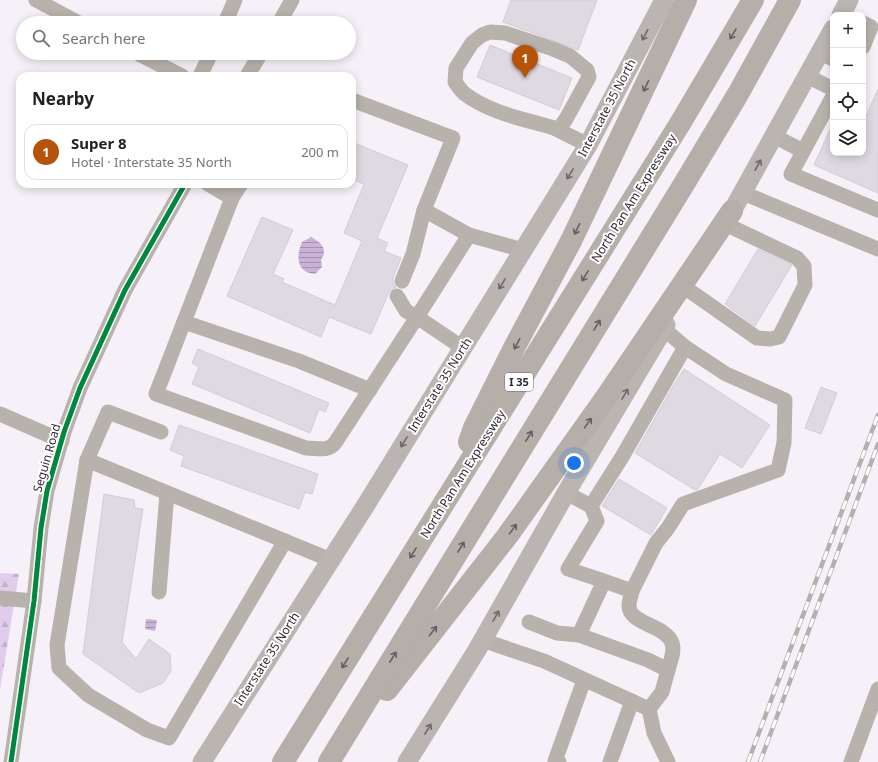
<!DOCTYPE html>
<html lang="en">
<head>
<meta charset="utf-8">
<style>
	body { margin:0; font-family:"Noto Sans",sans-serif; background:#f2f2f2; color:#202124 }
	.controls { position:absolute; right:12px; top:12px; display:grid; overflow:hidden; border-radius:8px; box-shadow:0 2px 10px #0003 }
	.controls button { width:36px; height:36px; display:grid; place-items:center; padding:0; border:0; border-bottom:1px solid #e0e0e0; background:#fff; color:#202124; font:20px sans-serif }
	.you { position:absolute; left:574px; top:463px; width:14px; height:14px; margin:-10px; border:3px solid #fff; border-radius:50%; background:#1a73e8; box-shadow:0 0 0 6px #1a73e833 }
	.badge { display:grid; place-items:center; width:26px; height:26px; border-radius:50%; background:#b45309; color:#fff; font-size:13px; font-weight:700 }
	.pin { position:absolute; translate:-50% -33px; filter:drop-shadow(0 1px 2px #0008) }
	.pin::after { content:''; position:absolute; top:21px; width:14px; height:12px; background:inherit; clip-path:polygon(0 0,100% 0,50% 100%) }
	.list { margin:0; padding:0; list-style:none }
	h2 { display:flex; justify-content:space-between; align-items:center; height:52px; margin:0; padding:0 16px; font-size:17px }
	h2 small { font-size:13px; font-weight:400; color:#757577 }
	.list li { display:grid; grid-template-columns:26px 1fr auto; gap:12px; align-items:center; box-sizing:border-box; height:56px; margin:0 8px 8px; padding:0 8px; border:1px solid #e0e0e0; border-radius:12px }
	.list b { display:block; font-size:15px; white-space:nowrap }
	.list p { margin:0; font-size:13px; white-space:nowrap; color:#757577 }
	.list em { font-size:13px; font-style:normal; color:#757577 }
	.icon { flex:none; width:22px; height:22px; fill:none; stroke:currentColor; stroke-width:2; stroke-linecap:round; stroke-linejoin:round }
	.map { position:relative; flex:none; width:878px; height:762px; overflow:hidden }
	.search { position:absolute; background:#fff; box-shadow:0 2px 10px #0003; left:16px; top:16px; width:340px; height:44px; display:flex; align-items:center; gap:10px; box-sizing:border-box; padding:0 14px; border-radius:22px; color:#757577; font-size:15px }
	.panel { position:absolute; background:#fff; box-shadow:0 2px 10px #0003; left:16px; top:72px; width:340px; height:116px; border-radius:12px }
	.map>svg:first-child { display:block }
</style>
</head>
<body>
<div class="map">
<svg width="878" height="762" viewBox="0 0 878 762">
	<defs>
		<pattern id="forest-firs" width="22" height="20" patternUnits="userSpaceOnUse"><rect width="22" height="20" fill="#e2ccec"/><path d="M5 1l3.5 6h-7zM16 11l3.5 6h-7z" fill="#c2afcb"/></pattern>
		<pattern id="water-rules" width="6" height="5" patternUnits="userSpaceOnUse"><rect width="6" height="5" fill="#cbb1d8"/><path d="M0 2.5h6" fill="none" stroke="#a590b0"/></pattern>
	</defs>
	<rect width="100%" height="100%" fill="#f6f1f8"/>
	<polygon fill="url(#forest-firs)" points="0,573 19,574 0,690"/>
	<g fill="url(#water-rules)">
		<path d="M311 237C322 243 328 249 321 260L322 267 315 274C296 272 296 256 302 242Z"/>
		<polygon points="146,619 157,620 155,631 145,629"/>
	</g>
	<g fill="#dfd9e2" stroke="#d2ccd5">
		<polygon points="511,0 597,0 578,50 503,22"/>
		<polygon points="490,45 572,78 559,110 477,77"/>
		<polygon points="878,89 878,193 814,165 833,123 833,153 863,153 863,123"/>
		<polygon points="352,142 408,165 377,238 388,243 384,251 401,258 393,278 393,283 396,287 392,289 389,292 371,334 329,317 321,337 227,296 262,217 293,230 273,274 284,279 282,282 335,305 362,241 344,233 364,184 352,179"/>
		<polygon points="758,249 792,265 755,326 725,304"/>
		<polygon points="198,349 329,403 325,412 319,409 310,433 192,384 199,367 192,363"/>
		<polygon points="684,369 770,425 742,468 720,454 698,489 695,490 635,453 673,386"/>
		<polygon points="821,387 837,393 821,434 805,428"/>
		<polygon points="179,425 318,474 312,494 305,492 299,509 181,466 184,456 170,450"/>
		<polygon points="619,479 667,508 651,535 602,506"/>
		<polygon points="104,494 134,500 135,508 143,509 122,642 136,659 149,639 170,654 171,671 163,683 139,693 83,654"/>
	</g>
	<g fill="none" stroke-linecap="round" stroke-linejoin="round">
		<g stroke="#b8b2ac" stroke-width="15">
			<polyline points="36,0 79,23"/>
			<polyline points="225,23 235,0"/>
			<polyline points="279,23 292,0"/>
			<polyline points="863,23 871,27 863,47"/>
			<polyline points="137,53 182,76"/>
			<polyline points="820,53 833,59"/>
			<polyline points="200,76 211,53"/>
			<polyline points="247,76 261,53"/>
			<polyline points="807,76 833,89"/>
			<polyline points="833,96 791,174 878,210"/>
			<polyline points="352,100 453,138 424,210 469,235"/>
			<path d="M558 130 566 119 589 77 587 70 570 56 553 49 505 33 490 32 482 35 472 43 456 68 455 82C458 86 461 91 465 94 490 113 524 119 554 128L588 145"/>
			<polyline points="774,136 803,151"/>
			<polyline points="208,184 232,198 241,184"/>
			<polyline points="743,193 878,249"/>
			<path d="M232 198 156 394 306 448C317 448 328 452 335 443L417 317 463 348"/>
			<polyline points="402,281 413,254 424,210"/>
			<polyline points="687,289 757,338 770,339 779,337 805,285 804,266 797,258 725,224"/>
			<polyline points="397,296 406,311 417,317 469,235 523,250"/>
			<polyline points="184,322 299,361 370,390"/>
			<polyline points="664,329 685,347"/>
			<polyline points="0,414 62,441"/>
			<polyline points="161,432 108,412 87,460 57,645 59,668 88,695 147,730 169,738 285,541"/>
			<polyline points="87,460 331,560"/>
			<polyline points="566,493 591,506"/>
			<polyline points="604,581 568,569 597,521 591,506 622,457 685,347 726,374 785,400 784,443 778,470 683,504 668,528 656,543 632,591 604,581 579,635 648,660 668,670 662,692 649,709"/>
			<path d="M632 591C631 596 629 601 629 606 629 624 666 625 672 643 675 651 670 662 668 670"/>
			<polyline points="159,592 167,493"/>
			<polyline points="0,598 34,601"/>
			<polyline points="529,622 557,633 579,635"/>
			<polyline points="482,640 544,661 649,709 654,733 668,762"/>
			<polyline points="11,762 34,601 41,528 47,491 64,432 80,388 125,290 185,184"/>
			<polyline points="559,762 555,761 584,680"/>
			<polyline points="610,762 632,701"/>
			<polyline points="851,762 878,689"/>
		</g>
		<g stroke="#bab5b1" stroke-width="19">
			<polyline points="841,15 849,0"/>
			<polyline points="725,224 833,29"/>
			<polyline points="202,762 364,508 588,145 664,0"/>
			<polyline points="407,762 477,650 566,493 666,325"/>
		</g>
		<g stroke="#b5aea9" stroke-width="22">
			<polyline points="469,442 474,428 515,346 571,241 686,0"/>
			<polyline points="387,690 508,535 607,396 732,211"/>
			<polyline points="283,762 681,122 753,0"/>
			<polyline points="329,762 684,184 738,94 790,0"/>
		</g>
		<defs>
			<g id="rail">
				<polyline points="748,762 878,415"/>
				<polyline points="760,762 878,444"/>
			</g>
		</defs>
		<use href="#rail" stroke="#b5b0af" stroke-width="4.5"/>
		<use href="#rail" stroke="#fff" stroke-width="3" stroke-dasharray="9" stroke-linecap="butt"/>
		<defs>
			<polyline id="cycleway" points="11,762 34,601 41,528 47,491 64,432 80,388 125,290 185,184"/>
		</defs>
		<use href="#cycleway" stroke="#fff" stroke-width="8"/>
		<use href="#cycleway" stroke="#00873e" stroke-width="5"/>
	</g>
	<defs><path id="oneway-shaft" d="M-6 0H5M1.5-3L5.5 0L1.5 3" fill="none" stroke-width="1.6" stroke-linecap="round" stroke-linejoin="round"/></defs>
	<g stroke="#665e63">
		<use href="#oneway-shaft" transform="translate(733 34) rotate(121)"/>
		<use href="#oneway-shaft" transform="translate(646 86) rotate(115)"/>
		<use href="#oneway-shaft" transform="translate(577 229) rotate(116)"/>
		<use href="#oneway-shaft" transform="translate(585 276) rotate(122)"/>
		<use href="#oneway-shaft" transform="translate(597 325) rotate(-58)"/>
		<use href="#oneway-shaft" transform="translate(517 344) rotate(118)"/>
		<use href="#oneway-shaft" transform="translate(588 423) rotate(-55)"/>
		<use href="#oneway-shaft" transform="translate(529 436) rotate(-58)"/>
		<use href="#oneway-shaft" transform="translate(513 529) rotate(-54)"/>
		<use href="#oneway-shaft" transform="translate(461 547) rotate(-58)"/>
		<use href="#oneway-shaft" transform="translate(413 553) rotate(122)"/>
		<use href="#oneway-shaft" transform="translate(433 631) rotate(-52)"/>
		<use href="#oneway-shaft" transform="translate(393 657) rotate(-58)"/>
		<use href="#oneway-shaft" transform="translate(345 663) rotate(122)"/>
	</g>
	<g stroke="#6f686d">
		<use href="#oneway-shaft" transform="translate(645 35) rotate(118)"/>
		<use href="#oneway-shaft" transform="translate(758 165) rotate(-61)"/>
		<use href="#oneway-shaft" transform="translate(570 174) rotate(122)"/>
		<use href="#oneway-shaft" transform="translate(502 284) rotate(122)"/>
		<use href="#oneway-shaft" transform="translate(625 394) rotate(-59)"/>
		<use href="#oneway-shaft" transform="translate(404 442) rotate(122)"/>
		<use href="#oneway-shaft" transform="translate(496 616) rotate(-60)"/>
		<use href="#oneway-shaft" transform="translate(428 729) rotate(-58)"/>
	</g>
	<g text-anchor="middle" stroke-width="4" stroke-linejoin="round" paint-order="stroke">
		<rect fill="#fff" stroke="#6f6972" stroke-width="1" x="505" y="373" width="28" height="18" rx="3"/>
		<g font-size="11" font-weight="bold" fill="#312935">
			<text x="519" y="386">I 35</text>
		</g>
		<g font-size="12" fill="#312935" stroke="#fff">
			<text transform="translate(607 108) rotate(-62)" y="4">Interstate 35 North</text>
			<text transform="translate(634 198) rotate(-58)" y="4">North Pan Am Expressway</text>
			<text transform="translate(440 385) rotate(-58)" y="4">Interstate 35 North</text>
			<text transform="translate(47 458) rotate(-74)" y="4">Seguin Road</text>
			<text transform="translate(463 474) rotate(-58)" y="4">North Pan Am Expressway</text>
			<text transform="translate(267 659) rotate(-57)" y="4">Interstate 35 North</text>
		</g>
	</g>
</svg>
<div class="controls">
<button>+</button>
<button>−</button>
<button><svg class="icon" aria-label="locate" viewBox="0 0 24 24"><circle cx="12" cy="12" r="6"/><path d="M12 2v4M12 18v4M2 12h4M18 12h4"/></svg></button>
<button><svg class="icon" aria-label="layers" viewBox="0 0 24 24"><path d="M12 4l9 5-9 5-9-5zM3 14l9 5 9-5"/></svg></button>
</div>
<div class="you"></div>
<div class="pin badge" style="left:525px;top:78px">1</div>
<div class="search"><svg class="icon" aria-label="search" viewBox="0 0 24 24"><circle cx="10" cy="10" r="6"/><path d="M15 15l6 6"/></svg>Search here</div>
<section class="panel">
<h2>Nearby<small></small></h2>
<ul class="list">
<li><span class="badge">1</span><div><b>Super 8</b><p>Hotel · Interstate 35 North</p></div><em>200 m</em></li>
</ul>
</section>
</div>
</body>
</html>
